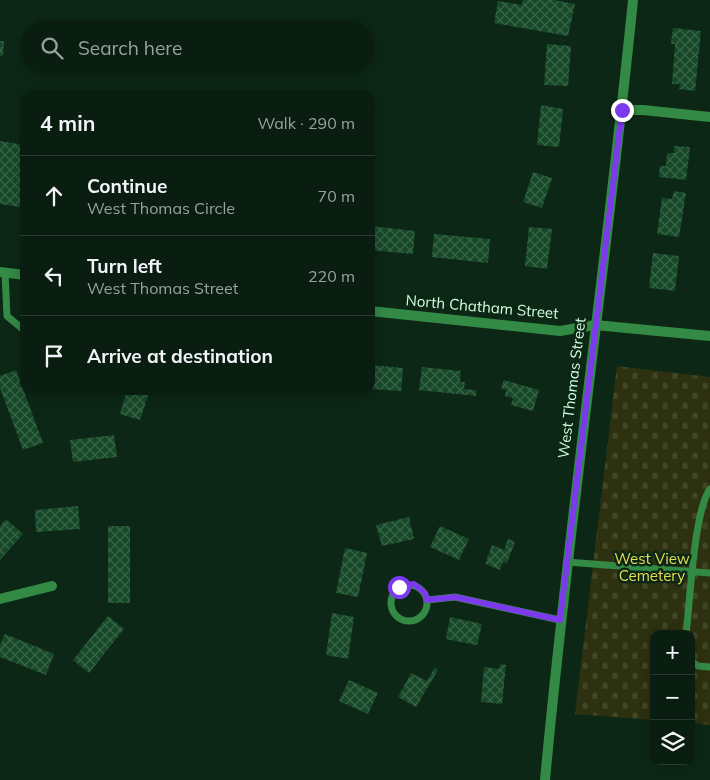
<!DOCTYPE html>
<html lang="en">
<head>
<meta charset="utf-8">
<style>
	body { margin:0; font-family:Mulish,sans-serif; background:#122619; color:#f1f3f6 }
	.controls { position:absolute; right:15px; bottom:15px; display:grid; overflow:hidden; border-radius:10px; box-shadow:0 2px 12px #0003 }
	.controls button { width:45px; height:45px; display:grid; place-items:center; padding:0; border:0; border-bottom:1px solid #293b30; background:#091d10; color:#f1f3f6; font:25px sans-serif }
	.stop { position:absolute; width:15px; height:15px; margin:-11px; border:4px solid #7c3aed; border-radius:50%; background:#fff }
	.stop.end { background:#7c3aed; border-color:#fff; box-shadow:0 1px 5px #0008 }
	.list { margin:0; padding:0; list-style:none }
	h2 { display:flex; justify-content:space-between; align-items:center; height:65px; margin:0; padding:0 20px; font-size:21px }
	h2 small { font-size:16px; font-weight:400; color:#99a29f }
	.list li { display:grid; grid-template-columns:32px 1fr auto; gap:15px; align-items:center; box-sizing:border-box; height:80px; padding:0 20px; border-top:1px solid #293b30 }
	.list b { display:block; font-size:19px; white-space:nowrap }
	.list p { margin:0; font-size:16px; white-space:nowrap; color:#99a29f }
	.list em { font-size:16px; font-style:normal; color:#99a29f }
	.icon { flex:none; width:28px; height:28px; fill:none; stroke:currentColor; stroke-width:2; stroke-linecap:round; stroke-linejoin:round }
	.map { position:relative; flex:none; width:710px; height:780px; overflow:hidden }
	.search { position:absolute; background:#091d10; box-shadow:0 2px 12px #0003; left:20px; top:20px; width:355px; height:55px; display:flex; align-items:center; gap:12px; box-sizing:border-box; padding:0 18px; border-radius:28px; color:#99a29f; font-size:19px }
	.panel { position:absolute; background:#091d10; box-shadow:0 2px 12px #0003; left:20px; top:90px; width:355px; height:305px; border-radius:15px }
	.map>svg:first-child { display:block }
</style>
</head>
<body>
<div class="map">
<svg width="710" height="780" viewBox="0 0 710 780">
	<defs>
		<pattern id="cemetery-stones" width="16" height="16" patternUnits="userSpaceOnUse" patternTransform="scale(1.25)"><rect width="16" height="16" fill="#2d310f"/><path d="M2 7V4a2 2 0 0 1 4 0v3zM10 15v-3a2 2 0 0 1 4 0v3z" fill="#414626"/></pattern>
		<pattern id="building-cross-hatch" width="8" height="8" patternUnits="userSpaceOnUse" patternTransform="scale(1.25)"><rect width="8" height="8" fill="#174929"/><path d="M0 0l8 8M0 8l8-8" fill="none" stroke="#386448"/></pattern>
	</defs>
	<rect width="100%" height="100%" fill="#0c2715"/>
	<polygon fill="url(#cemetery-stones)" points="617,366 710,377 710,725 691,723 691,634 654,634 654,720 575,714"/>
	<g fill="url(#building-cross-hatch)">
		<polygon points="523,0 554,0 575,4 568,36 494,23 498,1 522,5"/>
		<polygon points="673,28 701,31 695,91 679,89 680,84 672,84 675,44 671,44"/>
		<polygon points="0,41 4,41 3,56 0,56"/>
		<polygon points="547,44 571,46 568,86 544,85"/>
		<polygon points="541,105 563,109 559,147 537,145"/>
		<polygon points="0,141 25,145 25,208 0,204"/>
		<polygon points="674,146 690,147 686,180 659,177 660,166 666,166 667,153 674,153"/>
		<polygon points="533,172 552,178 542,208 523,202"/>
		<polygon points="674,191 686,193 679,237 657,234 662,198 672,199"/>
		<polygon points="370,226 415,231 413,254 370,250"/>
		<polygon points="529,227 552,229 547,269 525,266"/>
		<polygon points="434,234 490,239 488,263 432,257"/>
		<polygon points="653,253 679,256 675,291 649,288"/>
		<polygon points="370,365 403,368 401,391 370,389"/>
		<polygon points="422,367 461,371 460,382 465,382 464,389 476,390 476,396 419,390"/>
		<polygon points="16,370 43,443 23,450 0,388 0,376"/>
		<polygon points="504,380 539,390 533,411 511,405 513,398 505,396 506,390 501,388"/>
		<polygon points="127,390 150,390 140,420 120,414"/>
		<polygon points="114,435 117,457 73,462 70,440"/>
		<polygon points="78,506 80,529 36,532 35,510"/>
		<polygon points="409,517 414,539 382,546 376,525"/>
		<polygon points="6,519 23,534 0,560 0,526"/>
		<rect x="108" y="526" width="22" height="77"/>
		<polygon points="440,526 469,539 459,560 430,547"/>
		<polygon points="508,539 515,542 507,563 503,562 500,570 485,564 492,545 504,550"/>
		<polygon points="345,548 367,553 358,597 336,593"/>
		<polygon points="332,613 354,617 348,659 326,655"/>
		<polygon points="108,616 124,629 89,673 73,660"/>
		<polygon points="450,617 482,624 477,645 446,639"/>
		<polygon points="5,634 54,654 46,675 0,657 0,645"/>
		<polygon points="500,664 506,665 502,704 481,702 484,667 499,669"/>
		<polygon points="435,667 438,670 416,707 398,697 411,673 427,681"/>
		<polygon points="349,680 378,693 368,714 339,701"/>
	</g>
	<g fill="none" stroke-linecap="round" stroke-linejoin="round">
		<g stroke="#338a44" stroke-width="7">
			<polyline points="5,273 7,316 25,331"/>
			<polyline points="567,562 710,573"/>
			<circle cx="409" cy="603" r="18"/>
			<polyline points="427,600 455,597 560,620"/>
			<path d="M686 634C690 603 694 510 710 489"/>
			<polyline points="691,661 698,666 710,667"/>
		</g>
		<g stroke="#338a44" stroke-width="10">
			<polyline points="622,110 643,110 710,117"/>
			<polyline points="0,272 25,275"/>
			<polyline points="370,311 560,331 595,325 710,336"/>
			<polyline points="0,599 52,586"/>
			<path d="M545 780C569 519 607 260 633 0"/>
		</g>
	</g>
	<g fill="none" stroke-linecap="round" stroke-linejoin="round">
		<polyline stroke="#7c3aed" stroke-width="6" points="399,587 414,584 425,593 427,600 455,597 560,620 622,110"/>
	</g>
	<g text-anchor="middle" stroke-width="5" stroke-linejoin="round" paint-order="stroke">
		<g font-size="15" fill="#d2ffde" stroke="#0c2715">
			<text transform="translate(482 307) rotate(5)" y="5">North Chatham Street</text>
			<text transform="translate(572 388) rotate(-83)" y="5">West Thomas Street</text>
		</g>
		<g font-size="15" fill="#ebdd52" stroke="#0c2715">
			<text x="652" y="564">West View<tspan x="652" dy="17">Cemetery</tspan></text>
		</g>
	</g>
</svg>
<div class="controls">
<button>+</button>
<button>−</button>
<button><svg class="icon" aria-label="layers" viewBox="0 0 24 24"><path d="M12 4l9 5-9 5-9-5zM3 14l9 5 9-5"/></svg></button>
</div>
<div class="stop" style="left:399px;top:587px"></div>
<div class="stop end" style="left:622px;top:110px"></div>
<div class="search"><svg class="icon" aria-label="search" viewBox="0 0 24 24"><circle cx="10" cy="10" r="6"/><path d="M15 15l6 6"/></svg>Search here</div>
<section class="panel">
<h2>4 min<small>Walk · 290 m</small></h2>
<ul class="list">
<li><svg class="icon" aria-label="ahead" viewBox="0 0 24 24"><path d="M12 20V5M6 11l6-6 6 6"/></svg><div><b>Continue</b><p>West Thomas Circle</p></div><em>70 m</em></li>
<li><svg class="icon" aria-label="left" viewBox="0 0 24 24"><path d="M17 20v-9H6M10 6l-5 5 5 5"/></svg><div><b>Turn left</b><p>West Thomas Street</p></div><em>220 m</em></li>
<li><svg class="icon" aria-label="arrive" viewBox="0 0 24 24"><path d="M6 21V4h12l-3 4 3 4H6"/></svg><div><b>Arrive at destination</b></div></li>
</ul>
</section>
</div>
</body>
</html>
